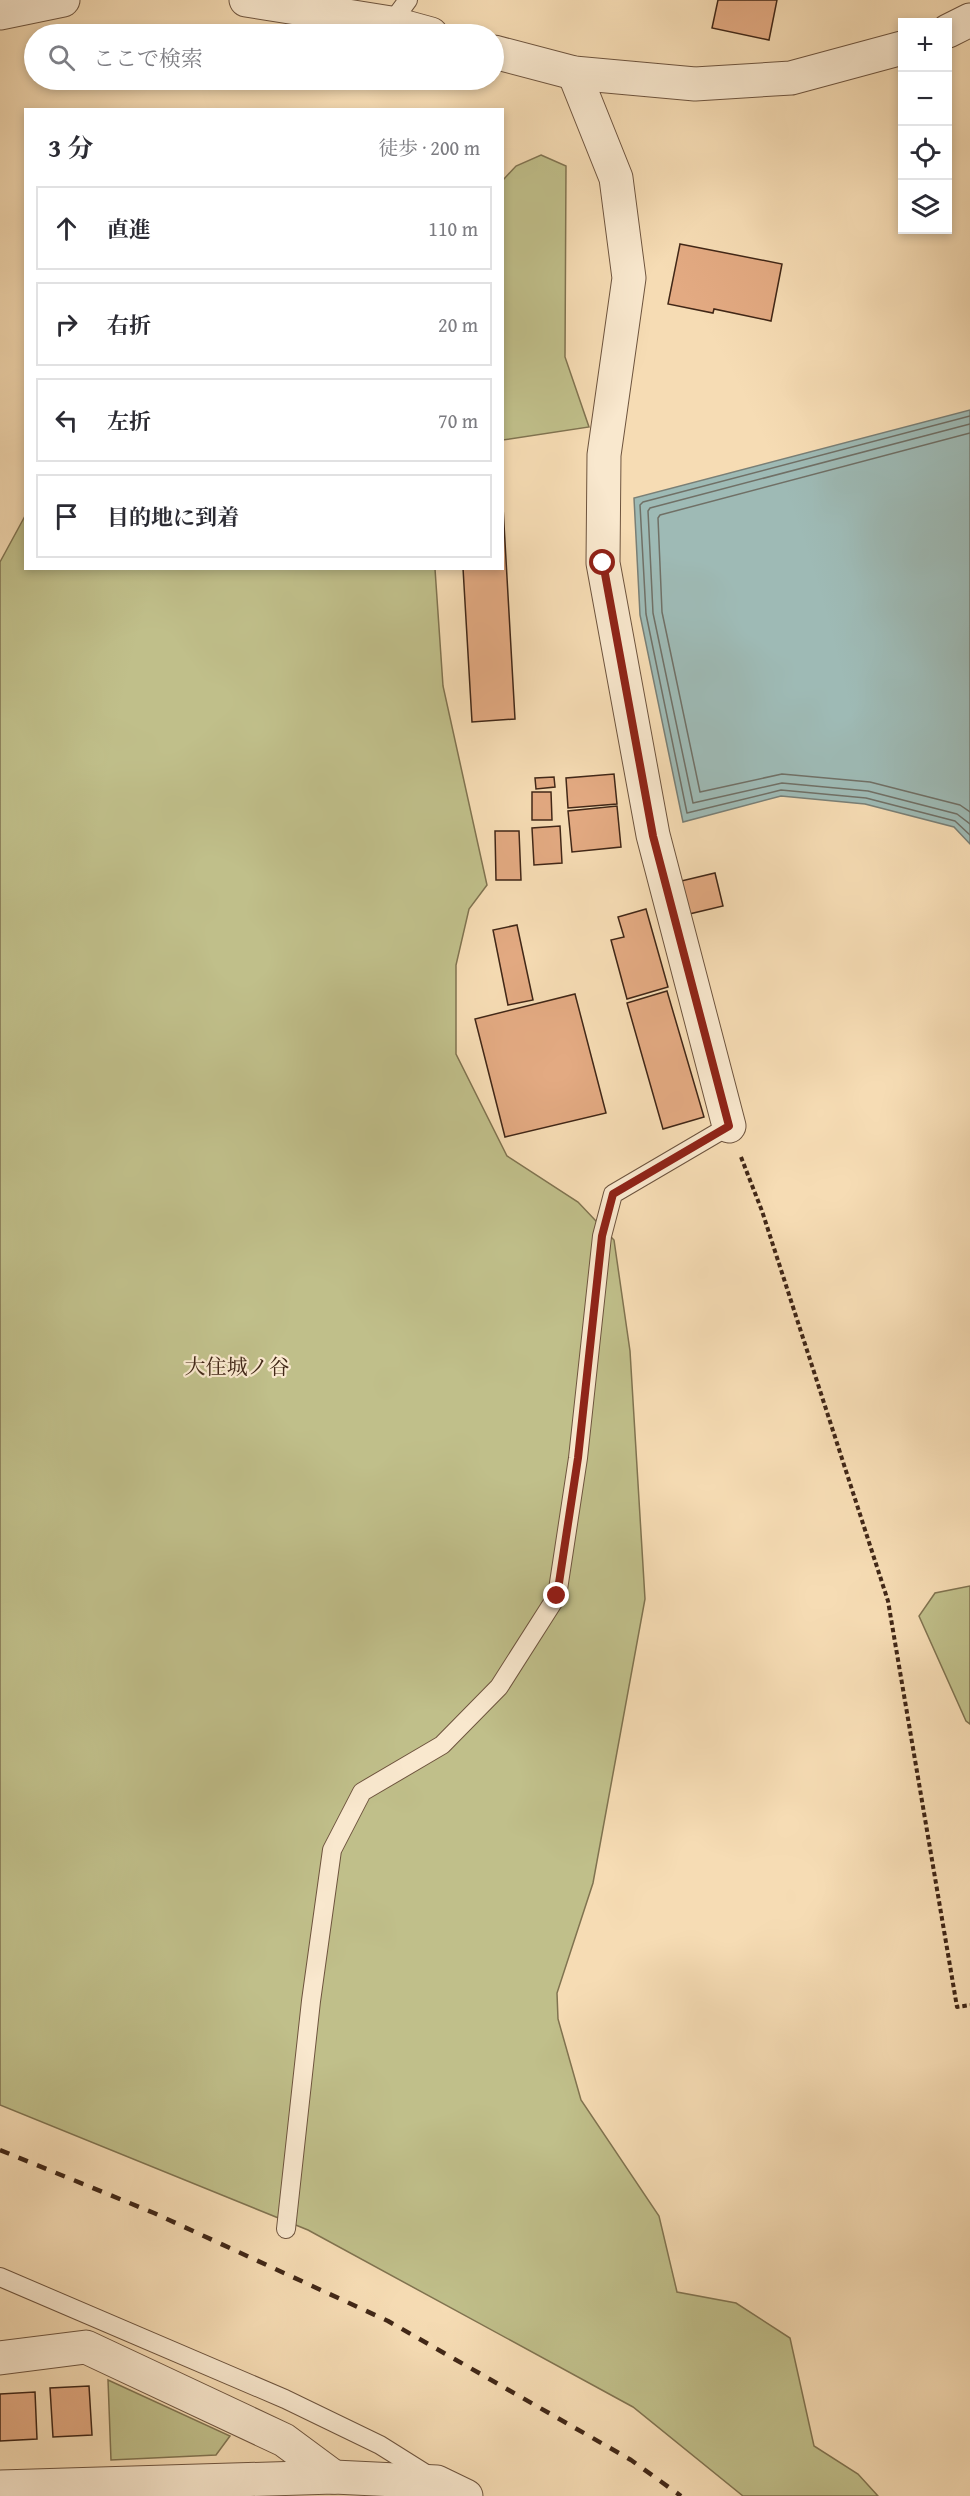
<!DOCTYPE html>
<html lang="ja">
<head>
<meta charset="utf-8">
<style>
	body { margin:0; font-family:"Gentium Book Plus","Noto Serif JP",serif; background:#f7f7f7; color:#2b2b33 }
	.controls { position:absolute; right:18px; top:18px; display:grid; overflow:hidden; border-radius:0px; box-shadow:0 3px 9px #0003 }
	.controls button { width:54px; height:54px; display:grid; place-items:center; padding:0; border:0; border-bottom:2px solid #e1e1e2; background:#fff; color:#2b2b33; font:30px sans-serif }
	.stop { position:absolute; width:18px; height:18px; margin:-14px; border:4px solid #8f2418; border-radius:50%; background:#fff }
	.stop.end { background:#8f2418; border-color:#fff; box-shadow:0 2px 6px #0008 }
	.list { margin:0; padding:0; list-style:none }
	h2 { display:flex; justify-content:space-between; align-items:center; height:78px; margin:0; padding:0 24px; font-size:26px }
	h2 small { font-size:20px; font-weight:400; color:#7c7c81 }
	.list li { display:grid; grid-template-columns:39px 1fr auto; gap:18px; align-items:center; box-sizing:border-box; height:84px; margin:0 12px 12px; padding:0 12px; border:2px solid #e1e1e2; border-radius:0px }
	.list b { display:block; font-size:22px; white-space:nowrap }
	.list em { font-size:20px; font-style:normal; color:#7c7c81 }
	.icon { flex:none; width:33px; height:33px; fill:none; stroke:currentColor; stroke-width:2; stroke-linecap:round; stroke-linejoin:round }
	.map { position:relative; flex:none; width:970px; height:2496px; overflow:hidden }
	.search { position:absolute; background:#fff; box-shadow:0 3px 9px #0003; left:24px; top:24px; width:480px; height:66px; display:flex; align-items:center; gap:15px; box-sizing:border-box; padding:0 21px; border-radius:33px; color:#7c7c81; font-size:22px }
	.panel { position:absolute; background:#fff; box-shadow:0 3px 9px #0003; left:24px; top:108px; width:480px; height:462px; border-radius:0px }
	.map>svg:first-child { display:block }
</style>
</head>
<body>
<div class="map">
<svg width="970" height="2496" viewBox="0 0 970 2496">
	<rect width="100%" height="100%" fill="#f6dcb4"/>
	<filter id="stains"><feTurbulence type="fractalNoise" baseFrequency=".00333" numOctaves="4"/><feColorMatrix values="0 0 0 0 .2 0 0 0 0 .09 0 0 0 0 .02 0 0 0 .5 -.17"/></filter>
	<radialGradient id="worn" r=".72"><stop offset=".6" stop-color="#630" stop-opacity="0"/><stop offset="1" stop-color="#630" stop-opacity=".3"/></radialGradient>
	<g fill="#c0bf8a" stroke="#807350" stroke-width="1.5">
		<polygon points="541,155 566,166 565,357 589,427 503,440 503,180 516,166"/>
		<polygon points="25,516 26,568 435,569 443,686 487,885 469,909 456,965 456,1054 507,1156 578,1202 614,1240 630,1351 645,1599 593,1883 557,1993 558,2019 581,2100 659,2216 677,2292 736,2303 790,2338 814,2446 858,2474 878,2496 743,2496 633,2407 308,2230 0,2105 0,562"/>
		<polygon points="970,1586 970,1724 966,1721 919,1616 935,1593"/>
		<polygon points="108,2380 230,2436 216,2455 111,2460"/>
	</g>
	<polygon fill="#9ebab5" stroke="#797f76" stroke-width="1.5" points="970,410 970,844 954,827 865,804 781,796 683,822 640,615 634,498"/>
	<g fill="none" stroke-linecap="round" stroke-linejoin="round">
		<g stroke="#707066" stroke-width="1.5">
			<polyline points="970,416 643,502 640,505 646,614 687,813 781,790 866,798 955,821 970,835"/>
			<polyline points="970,424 650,508 648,511 653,613 693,803 782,783 868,791 957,814 970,824"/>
			<polyline points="970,433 660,515 658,518 662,612 700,792 782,774 870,782 960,805 970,812"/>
		</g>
	</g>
	<g fill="#e3aa82" stroke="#412717" stroke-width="1.5">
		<polygon points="718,0 777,0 769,40 712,28"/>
		<polygon points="680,244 782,264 771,321 714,309 713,313 668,304"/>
		<polygon points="502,489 515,719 472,722 463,568 502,568"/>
		<polygon points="614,774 617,804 568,808 566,778"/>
		<polygon points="554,777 555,787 536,789 535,778"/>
		<polygon points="532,792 551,792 552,820 532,820"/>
		<polygon points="617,806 621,847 572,852 568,811"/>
		<polygon points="560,826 562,863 534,865 532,828"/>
		<polygon points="495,831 519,831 521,880 496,880"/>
		<polygon points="715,873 723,906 685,915 677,882"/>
		<polygon points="646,909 668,987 627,999 611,940 624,937 618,917"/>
		<polygon points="517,925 533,1000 508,1005 493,930"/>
		<polygon points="667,991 704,1117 663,1129 627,1003"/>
		<polygon points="575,994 606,1113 505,1137 475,1019"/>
		<polygon points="89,2386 92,2435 53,2437 50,2388"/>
		<polygon points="35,2392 37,2439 0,2441 0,2394"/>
	</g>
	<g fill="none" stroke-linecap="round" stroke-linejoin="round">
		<defs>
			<g id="service">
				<polyline points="391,23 408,0"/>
				<polyline points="286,2229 311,2001 332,1850 362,1792 442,1745 499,1687 557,1596 578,1458 602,1236 613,1194 729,1126"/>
				<polyline points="0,2277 285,2399 380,2445 431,2477"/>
			</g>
			<g id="minor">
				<polyline points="574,73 616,178 629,278 604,455 603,563 653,835 729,1126"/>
				<polyline points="0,2358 86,2347 284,2440 334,2477"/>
			</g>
			<g id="tertiary">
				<polyline points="246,0 391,23 431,34"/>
				<polyline points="0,13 63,0"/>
				<polyline points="948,31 970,20"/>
				<polyline points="494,52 574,73 695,84 791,78 902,48"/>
				<polyline points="0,2487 334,2477 437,2482 466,2496"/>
			</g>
		</defs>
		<use href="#service" stroke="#6e543e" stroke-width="20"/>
		<use href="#minor" stroke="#6e543e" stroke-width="35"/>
		<use href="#tertiary" stroke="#6e543e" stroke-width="35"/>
		<polyline stroke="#412717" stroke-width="4" stroke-dasharray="4.5 3" stroke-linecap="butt" points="741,1157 762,1211 888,1601 957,2007 970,2005"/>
		<use href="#service" stroke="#f9e8ce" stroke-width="18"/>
		<use href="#minor" stroke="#f9e8ce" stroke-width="33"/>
		<use href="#tertiary" stroke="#f9e8ce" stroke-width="33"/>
		<polyline stroke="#412717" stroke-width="4.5" stroke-dasharray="10 10" stroke-linecap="butt" points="0,2150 154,2213 388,2321 631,2460 681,2496"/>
	</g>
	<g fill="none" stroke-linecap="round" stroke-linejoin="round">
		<polyline stroke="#8f2418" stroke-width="8" points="557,1596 578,1458 602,1236 613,1194 729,1126 653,836 603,563"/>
	</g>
	<g text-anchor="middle" stroke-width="4.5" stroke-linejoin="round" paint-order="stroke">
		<g font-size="21" fill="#412717" stroke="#f9e8ce">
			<text x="237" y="1374">大住城ノ谷</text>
		</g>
	</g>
	<rect width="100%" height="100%" filter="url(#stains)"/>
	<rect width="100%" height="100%" fill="url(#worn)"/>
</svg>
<div class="controls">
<button>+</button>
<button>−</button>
<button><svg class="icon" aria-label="locate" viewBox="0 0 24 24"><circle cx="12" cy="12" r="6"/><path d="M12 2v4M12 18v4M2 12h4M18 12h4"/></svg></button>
<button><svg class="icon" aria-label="layers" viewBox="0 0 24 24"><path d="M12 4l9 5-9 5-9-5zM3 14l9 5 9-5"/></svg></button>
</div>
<div class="stop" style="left:603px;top:563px"></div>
<div class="stop end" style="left:557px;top:1596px"></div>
<div class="search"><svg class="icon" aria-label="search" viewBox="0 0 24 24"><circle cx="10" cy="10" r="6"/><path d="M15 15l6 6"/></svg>ここで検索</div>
<section class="panel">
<h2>3 分<small>徒歩 · 200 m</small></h2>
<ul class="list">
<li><svg class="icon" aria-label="ahead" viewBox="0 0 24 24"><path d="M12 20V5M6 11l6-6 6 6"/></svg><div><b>直進</b></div><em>110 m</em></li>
<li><svg class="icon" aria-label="right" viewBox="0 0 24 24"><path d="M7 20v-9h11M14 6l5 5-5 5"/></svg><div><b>右折</b></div><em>20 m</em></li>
<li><svg class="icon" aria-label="left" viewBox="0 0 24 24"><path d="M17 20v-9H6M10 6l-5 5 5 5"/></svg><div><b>左折</b></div><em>70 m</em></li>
<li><svg class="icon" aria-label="arrive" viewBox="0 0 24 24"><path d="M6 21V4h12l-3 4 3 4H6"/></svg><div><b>目的地に到着</b></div></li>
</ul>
</section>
</div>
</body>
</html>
